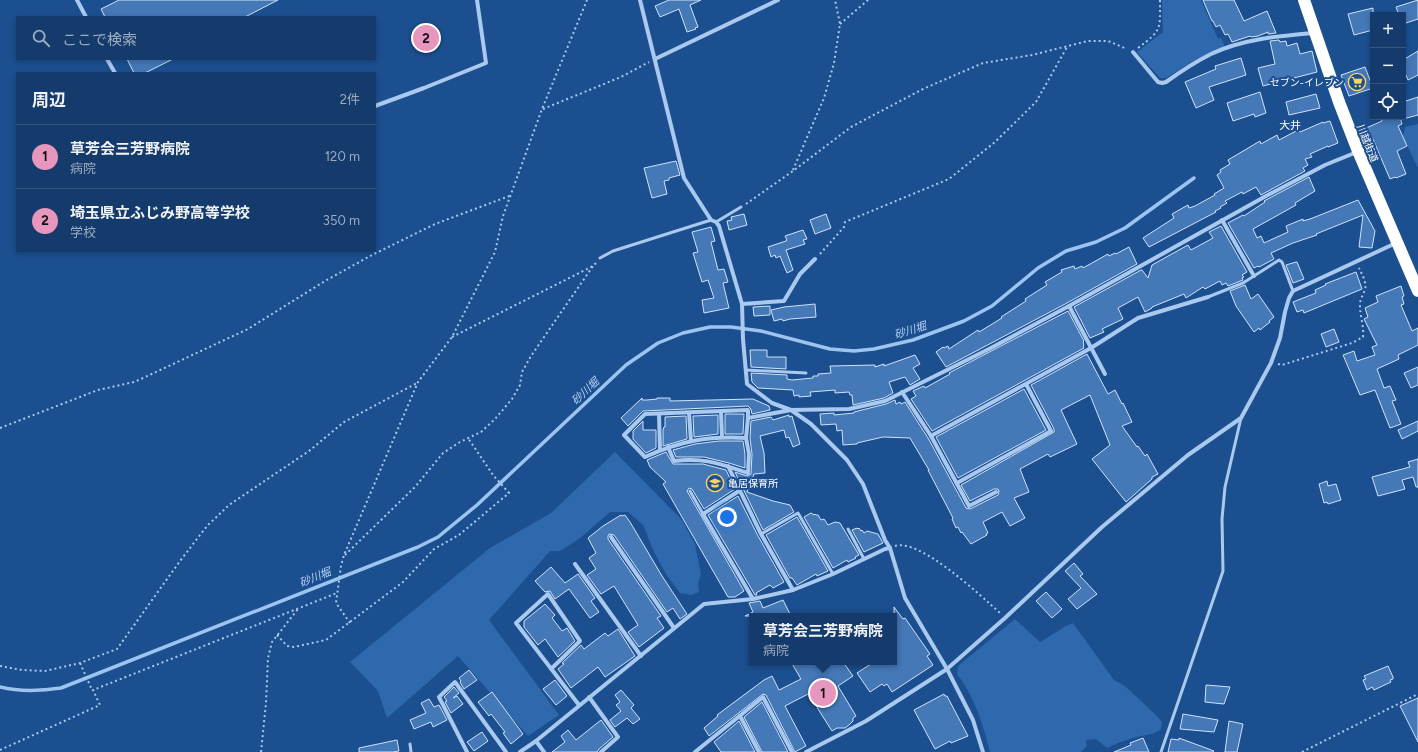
<!DOCTYPE html>
<html lang="ja">
<head>
<meta charset="utf-8">
<style>
	body { margin:0; font-family:Figtree,"Noto Sans JP",sans-serif; background:#214673; color:#f1f3f6 }
	.controls { position:absolute; right:12px; top:12px; display:grid; overflow:hidden; border-radius:0px; box-shadow:0 2px 6px #0003 }
	.controls button { width:36px; height:36px; display:grid; place-items:center; padding:0; border:0; border-bottom:1px solid #33557e; background:#143b6b; color:#f1f3f6; font:20px sans-serif }
	.you { position:absolute; left:727px; top:517px; width:14px; height:14px; margin:-10px; border:3px solid #fff; border-radius:50%; background:#1a73e8; box-shadow:0 0 0 6px #1a73e833 }
	.badge { display:grid; place-items:center; width:26px; height:26px; border-radius:50%; background:#e797bd; color:#111; font-size:13px; font-weight:700 }
	.pin { position:absolute; translate:-50% -50%; border:2px solid #fff; box-shadow:0 1px 4px #0006 }
	.popup { position:absolute; left:749px; top:613px; width:148px; height:52px; box-sizing:border-box; display:grid; place-content:center; border-radius:0px; background:#143b6b; filter:drop-shadow(0 1px 3px #0005); font-size:13px; white-space:nowrap; color:#9dadc1 }
	.popup b { font-size:15px; color:#f1f3f6 }
	.popup::after { content:''; position:absolute; left:50%; top:100%; margin-left:-8px; border:8px solid transparent; border-top-color:#143b6b }
	.list { margin:0; padding:0; list-style:none }
	h2 { display:flex; justify-content:space-between; align-items:center; height:52px; margin:0; padding:0 16px; font-size:17px }
	h2 small { font-size:13px; font-weight:400; color:#9dadc1 }
	.list li { display:grid; grid-template-columns:26px 1fr auto; gap:12px; align-items:center; box-sizing:border-box; height:64px; padding:0 16px; border-top:1px solid #33557e }
	.list b { display:block; font-size:15px; white-space:nowrap }
	.list p { margin:0; font-size:13px; white-space:nowrap; color:#9dadc1 }
	.list em { font-size:13px; font-style:normal; color:#9dadc1 }
	.icon { flex:none; width:22px; height:22px; fill:none; stroke:currentColor; stroke-width:2; stroke-linecap:round; stroke-linejoin:round }
	.map { position:relative; flex:none; width:1418px; height:752px; overflow:hidden }
	.search { position:absolute; background:#143b6b; box-shadow:0 2px 6px #0003; left:16px; top:16px; width:360px; height:44px; display:flex; align-items:center; gap:10px; box-sizing:border-box; padding:0 14px; border-radius:0px; color:#9dadc1; font-size:15px }
	.panel { position:absolute; background:#143b6b; box-shadow:0 2px 6px #0003; left:16px; top:72px; width:360px; height:180px; border-radius:0px }
	.map>svg:first-child { display:block }
</style>
</head>
<body>
<div class="map">
<svg width="1418" height="752" viewBox="0 0 1418 752">
	<rect width="100%" height="100%" fill="#1b4f8f"/>
	<g fill="#2e69ad">
		<polygon points="1162,0 1201,0 1218,39 1221,38 1225,47 1197,59 1166,78 1160,78 1137,52 1163,32"/>
		<polygon points="1418,124 1418,168 1403,137 1405,127"/>
		<polygon points="615,452 682,520 695,544 701,574 698,583 699,592 691,595 680,593 666,574 654,552 643,525 628,512 610,512 579,539 560,551 550,551 489,620 559,715 528,736 458,656 387,718 378,691 350,662 490,548 551,513"/>
		<path d="M1015 619 1040 642 1066 626 1073 623 1114 680 1125 686 1157 716 1162 722 1161 729C1151 736 1148 734 1137 737 1126 740 1117 743 1107 748L1096 739 1086 740 1087 746 1081 752H990C983 725 975 697 957 674L958 666Z"/>
	</g>
	<g fill="none" stroke-linecap="round" stroke-linejoin="round">
		<path stroke="#9cc4f0" stroke-width="3.5" d="M0 687C20 692 41 691 61 688L418 547 438 537 477 505 626 365 658 343 683 333 710 327H731L761 331 830 349 854 351 874 349 913 340 964 321 992 306 1038 268 1066 251 1096 242 1125 228 1194 178"/>
	</g>
	<g fill="#4478b7" stroke="#cfe3fa">
		<polygon points="119,0 278,0 245,17 105,17 101,9"/>
		<polygon points="669,0 701,0 690,5 698,27 695,28 696,29 687,32 679,9 660,17 655,6"/>
		<polygon points="1203,0 1234,0 1244,21 1267,11 1276,33 1268,34 1268,32 1258,36 1251,37 1250,36 1232,42 1228,34 1225,35 1220,25 1216,27 1213,21 1212,21"/>
		<polygon points="1418,0 1418,19 1403,24 1403,15 1399,15 1396,7"/>
		<polygon points="1373,8 1373,30 1354,35 1348,14"/>
		<polygon points="1279,40 1280,42 1286,41 1287,46 1297,43 1300,54 1312,51 1317,72 1263,86 1258,68 1275,64 1270,41"/>
		<polygon points="1418,51 1418,75 1408,80 1406,75 1403,77 1403,60"/>
		<polygon points="1241,58 1246,75 1209,87 1214,100 1196,108 1185,82 1216,69 1215,66"/>
		<polygon points="127,59 173,59 145,73 134,73"/>
		<polygon points="1365,67 1373,88 1349,96 1341,75"/>
		<polygon points="1260,92 1266,113 1255,117 1254,114 1233,121 1227,103"/>
		<polygon points="1316,94 1320,108 1289,115 1286,102"/>
		<polygon points="1418,97 1418,115 1403,119 1403,102"/>
		<polygon points="1380,117 1400,117 1402,124 1398,126 1407,146 1397,151 1406,174 1396,178 1395,177 1390,179 1372,137 1368,139 1364,129 1382,121"/>
		<polygon points="1330,121 1338,143 1328,147 1328,146 1310,154 1312,157 1305,159 1308,165 1303,168 1305,171 1261,195 1256,187 1243,194 1242,192 1225,201 1227,203 1220,207 1221,208 1215,211 1216,212 1149,247 1143,238 1174,218 1172,214 1188,205 1189,208 1195,206 1215,195 1214,194 1224,188 1217,175 1221,172 1220,170 1230,164 1228,160 1260,141 1261,144 1277,135 1279,140 1298,130 1300,132 1323,122 1323,123"/>
		<polygon points="676,161 680,175 669,178 669,180 664,181 667,194 652,198 644,168"/>
		<polygon points="1309,177 1315,191 1295,203 1296,205 1253,229 1257,238 1261,236 1264,243 1288,232 1286,226 1303,219 1303,221 1310,219 1358,200 1375,231 1372,248 1359,247 1363,215 1316,234 1317,235 1293,243 1271,253 1274,259 1259,267 1258,266 1254,268 1228,223 1243,215 1244,216 1265,202 1264,201"/>
		<polygon points="744,214 747,225 729,230 727,221 732,220 731,217"/>
		<polygon points="826,214 831,228 815,234 810,220"/>
		<polygon points="1221,226 1247,272 1242,275 1244,277 1242,278 1243,280 1228,286 1226,283 1222,285 1220,281 1218,282 1205,289 1203,287 1186,298 1184,294 1152,307 1152,308 1145,312 1138,297 1118,308 1123,319 1102,329 1104,332 1090,338 1074,307 1141,270 1142,270 1148,278 1152,265 1188,245 1191,250 1213,238 1209,232"/>
		<polygon points="711,227 715,241 711,242 718,270 724,269 728,282 723,283 729,308 704,313 702,300 714,298 708,280 702,282 693,253 698,252 692,232"/>
		<polygon points="803,230 807,239 803,240 805,244 786,250 793,270 787,273 780,256 776,258 775,255 771,257 768,247 786,241 787,240 785,236"/>
		<polygon points="1129,247 1137,264 1067,303 946,367 936,352 943,347 944,348 948,346 949,349 978,330 979,332 1002,318 1001,317 1026,301 1025,299 1047,285 1045,282 1062,272 1061,270 1074,266 1075,269 1082,266 1083,268 1108,254 1109,256 1115,253 1116,254"/>
		<polygon points="1296,262 1297,262 1304,279 1293,283 1286,265"/>
		<polygon points="1356,272 1362,289 1304,313 1303,310 1297,312 1293,302 1316,293 1315,290 1326,285 1325,284"/>
		<polygon points="1245,285 1251,299 1258,294 1274,317 1269,321 1270,322 1260,330 1259,328 1254,332 1236,306 1230,291"/>
		<polygon points="1401,286 1404,296 1402,297 1404,304 1401,305 1412,331 1418,328 1418,345 1398,355 1399,359 1377,369 1384,388 1390,386 1396,400 1392,401 1401,424 1390,428 1375,390 1360,395 1343,355 1354,351 1357,361 1375,355 1372,347 1377,345 1364,319 1368,317 1365,308 1378,302 1376,296"/>
		<polygon points="815,304 816,317 790,319 783,321 782,319 774,321 771,310 784,307"/>
		<polygon points="770,306 770,315 754,316 753,307"/>
		<polygon points="1068,311 1084,341 1083,342 1084,345 1083,346 1084,348 932,431 911,399 916,396 913,391 924,386 925,388 950,374 949,373"/>
		<polygon points="1334,329 1339,342 1326,347 1321,334"/>
		<polygon points="750,350 767,350 767,357 786,357 786,369 751,367"/>
		<polygon points="1087,354 1108,394 1115,390 1122,404 1123,403 1132,422 1122,426 1137,447 1138,446 1145,456 1147,454 1158,474 1152,477 1152,479 1126,502 1092,459 1110,445 1090,395 1061,410 1077,444 1050,457 1048,454 1020,469 1029,492 1014,498 1025,518 1010,526 1002,512 983,522 988,533 986,534 987,535 971,544 962,532 961,533 958,527 956,528 952,519 953,518 928,470 929,470 910,438 883,437 857,443 857,444 843,445 842,430 837,431 836,424 821,425 820,414 834,413 834,415 854,413 854,412 886,404 895,400 896,404 900,402 901,404 905,402 928,438 966,508 970,509 998,495 999,491 998,489 994,489 970,501 961,485 1054,432 1054,429 1031,385"/>
		<polygon points="915,355 920,364 913,368 920,379 910,385 905,377 889,382 893,393 884,398 853,405 852,395 850,395 849,392 835,393 835,390 810,392 811,396 799,397 799,395 794,396 793,390 758,388 752,382 751,373 787,375 787,379 792,380 813,378 813,376 818,376 818,374 831,373 830,366 875,365 875,367 884,364 884,366"/>
		<polygon points="1418,367 1418,385 1411,388 1404,373"/>
		<polygon points="1024,389 1046,430 958,478 936,437"/>
		<polygon points="642,398 642,400 647,400 657,399 657,398 670,398 670,401 753,399 769,406 770,410 752,414 751,409 748,406 643,411 628,426 621,418"/>
		<polygon points="725,414 744,414 743,434 725,434"/>
		<polygon points="718,415 718,434 694,437 693,416"/>
		<polygon points="789,415 789,417 792,416 800,444 793,447 789,437 786,438 784,430 760,436 764,453 765,473 754,474 747,492 773,501 790,505 794,512 763,530 735,472 747,476 751,474 752,454 750,438 751,421 771,417 773,420"/>
		<polygon points="686,416 687,439 663,446 663,430 664,427 665,427 665,417"/>
		<polygon points="643,421 643,430 656,430 656,448 646,453 633,439 633,431"/>
		<polygon points="1418,421 1418,431 1402,439 1398,430"/>
		<polygon points="719,441 743,441 745,454 745,468 729,463 704,457 676,457 673,450 695,444"/>
		<polygon points="666,452 673,464 703,464 726,470 735,489 704,509 692,489 689,488 687,491 744,591 735,597 728,597 663,484 666,482 650,467 647,460"/>
		<polygon points="1418,459 1418,487 1416,487 1413,477 1402,480 1405,489 1378,496 1372,477 1410,467 1408,462"/>
		<polygon points="1327,481 1328,486 1336,484 1341,500 1328,504 1327,502 1324,503 1319,484"/>
		<polygon points="738,496 758,536 784,582 773,588 770,585 756,593 757,595 755,595 708,515"/>
		<polygon points="811,513 814,515 815,514 816,515 818,515 821,520 824,519 828,525 835,522 840,523 859,555 855,557 856,558 848,562 847,560 833,568 804,517"/>
		<polygon points="621,515 622,516 625,515 630,522 662,576 687,614 680,619 673,608 667,612 614,535 609,534 608,536 608,539 661,616 657,618 664,628 639,647 628,632 638,625 614,586 601,594 587,575 596,569 589,558 596,553 588,538 603,526"/>
		<polygon points="797,517 828,571 817,576 816,574 797,585 792,578 790,578 766,535"/>
		<polygon points="857,528 858,529 859,528 861,531 862,530 864,533 867,531 878,534 883,543 864,552 852,530"/>
		<polygon points="1074,563 1083,574 1080,576 1097,594 1077,609 1068,599 1081,588 1065,571"/>
		<polygon points="551,567 565,583 578,574 595,598 591,601 599,612 590,618 569,589 555,599 550,591 545,592 535,581"/>
		<polygon points="1046,592 1062,609 1052,618 1036,601"/>
		<polygon points="783,600 791,616 745,616 753,612 749,603 760,601 763,608"/>
		<polygon points="545,604 555,615 552,618 562,631 567,628 575,641 558,657 545,639 538,645 524,627 524,621"/>
		<polygon points="894,607 903,619 905,618 930,654 927,656 933,665 892,692 887,684 884,686 882,684 870,692 857,673 874,662 894,662"/>
		<polygon points="618,629 635,656 605,677 598,667 571,688 558,669 564,664 562,663 581,645 584,649 605,633 608,636"/>
		<polygon points="791,662 843,662 853,676 838,686 856,716 853,718 853,721 849,725 845,728 837,728 832,731 818,709 810,693 785,706 806,746 795,752 766,695 763,694 709,736 704,728 718,716 717,715 764,680 772,676 779,690 801,679"/>
		<polygon points="1388,666 1393,677 1393,679 1390,680 1391,682 1374,690 1372,687 1367,690 1363,680 1366,679 1364,676"/>
		<polygon points="469,670 477,680 464,689 460,682 461,681 459,678"/>
		<polygon points="555,680 567,696 556,705 543,689"/>
		<polygon points="1206,685 1230,687 1224,704 1205,702"/>
		<polygon points="454,687 459,693 453,698 457,696 463,704 451,713 445,702 447,701 444,697"/>
		<polygon points="621,690 634,705 631,708 640,719 633,724 627,718 615,727 610,720 621,711 616,705 620,702 615,695"/>
		<polygon points="492,692 523,734 511,744 503,733 505,732 491,714 489,716 478,702"/>
		<polygon points="944,694 945,696 947,696 968,736 951,743 950,741 935,749 914,710"/>
		<polygon points="1418,698 1418,742 1400,706"/>
		<polygon points="429,699 434,707 439,705 447,720 433,727 431,722 414,729 410,720 426,713 421,703"/>
		<polygon points="762,702 788,752 762,752 744,717"/>
		<polygon points="1183,714 1218,720 1214,732 1180,729"/>
		<polygon points="601,720 613,737 599,749 597,752 552,752 565,742 561,736 568,730 576,740"/>
		<polygon points="739,721 755,752 721,752 714,742"/>
		<polygon points="1229,721 1243,724 1237,752 1225,752"/>
		<polygon points="482,732 488,741 474,751 467,742"/>
		<polygon points="1143,738 1149,752 1114,752 1131,745 1130,743"/>
		<polygon points="1179,738 1214,751 1213,752 1168,752 1171,739 1179,740"/>
		<polygon points="397,740 399,751 393,752 359,752 359,748"/>
	</g>
	<g fill="none" stroke-linecap="round" stroke-linejoin="round">
		<g stroke="#a9c9ee" stroke-width="2" stroke-dasharray="2 3" stroke-linecap="butt">
			<polyline points="840,24 868,0"/>
			<path d="M1138 48C1162 30 1160 30 1160 0"/>
			<polyline points="543,109 621,77 649,62"/>
			<polyline points="793,170 824,98 834,63 840,24 835,0"/>
			<polyline points="746,204 793,171 851,127 923,89 983,63 1032,55 1088,41 1108,41 1127,49"/>
			<polyline points="820,254 844,227 845,222 949,179 995,142 1036,102 1067,47"/>
			<polyline points="452,337 593,266 597,262"/>
			<path d="M1278 364 1282 365 1352 343 1363 337C1364 326 1360 316 1360 305 1360 299 1363 295 1365 290 1367 283 1362 274 1359 268"/>
			<polyline points="0,428 98,390 134,382 141,379 248,329 325,281 372,255 435,224 512,195"/>
			<path d="M895 546C920 538 981 596 1000 613"/>
			<polyline points="345,555 415,487 443,453 460,442 481,432 495,419 512,399 520,385 522,372 531,356 593,266"/>
			<polyline points="350,623 336,603 341,566 344,555 418,382 452,337 495,252 503,216 542,109 587,0"/>
			<polyline points="277,635 287,646 294,647 326,640 403,582 434,549 459,535 509,493 493,475 468,438"/>
			<polyline points="80,663 92,690"/>
			<polyline points="0,666 22,670 45,671 80,663 117,649 180,561 207,526 229,505 309,451 344,422 417,383"/>
			<polyline points="0,750 100,705 93,690 337,593"/>
			<polyline points="261,752 266,703 268,658 272,642 298,609"/>
			<polyline points="1302,752 1418,694"/>
		</g>
		<g stroke="#a9c9ee" stroke-width="3">
			<polyline points="716,222 741,207"/>
			<polyline points="600,258 613,251 711,220"/>
			<polyline points="1208,297 1243,283 1279,260 1282,262 1293,291"/>
			<polyline points="746,370 806,373"/>
			<polyline points="690,491 703,514"/>
			<polyline points="848,529 864,559"/>
			<polyline points="761,534 798,513 833,574"/>
			<polyline points="410,744 411,752"/>
			<polyline points="1161,752 1223,571 1222,519 1225,487 1241,418"/>
		</g>
		<g stroke="#a9c9ee" stroke-width="4">
			<polyline points="77,0 86,17"/>
			<polyline points="640,0 684,178 711,220 716,222 719,226 742,304 743,339 747,384 772,403 791,410 811,424 847,460 863,484 885,540 890,548 905,598 947,669 973,720 983,752"/>
			<path d="M1133 52 1158 82 1162 83 1166 82C1180 72 1195 62 1211 54 1242 39 1279 36 1313 33"/>
			<polyline points="107,59 115,73"/>
			<polyline points="655,59 778,0"/>
			<polyline points="375,106 424,88 486,63 477,0"/>
			<polyline points="1222,220 1254,276"/>
			<polyline points="742,304 784,301 800,274 815,259"/>
			<polyline points="1069,306 1105,374"/>
			<polyline points="902,392 931,436 969,506 996,492"/>
			<polyline points="721,412 722,437"/>
			<polyline points="689,413 691,441"/>
			<polyline points="659,414 660,450"/>
			<polyline points="931,436 1091,348 1138,318 1208,297"/>
			<path d="M746 438C707 436 680 441 645 457L624 435 645 414 748 410V418L791 410 849 409 885 401 989 349 1069 306 1266 196 1325 165 1357 152"/>
			<path d="M668 447 674 461C704 457 720 464 748 473L749 454 746 438 748 418"/>
			<polyline points="728,466 761,534 793,590"/>
			<polyline points="957,483 1051,431 1026,384"/>
			<polyline points="739,491 703,514 753,599"/>
			<polyline points="611,537 674,628"/>
			<polyline points="575,564 641,656"/>
			<polyline points="551,669 580,641 548,594 516,623 579,705"/>
			<polyline points="589,697 618,737 601,752"/>
			<polyline points="740,716 759,752"/>
			<polyline points="536,741 544,752"/>
			<polyline points="467,752 439,697 455,682 506,752"/>
			<polyline points="520,752 536,741 704,604 753,599 793,590 833,574 885,549 890,548"/>
			<polyline points="695,752 763,697 792,752"/>
			<polyline points="806,752 866,721 947,669 1005,618 1102,527 1188,455 1241,418 1271,363 1280,338 1285,312 1289,298 1293,291 1396,243"/>
		</g>
		<polyline stroke="#fff" stroke-width="12" points="1304,0 1339,102 1358,151 1418,291"/>
	</g>
	<defs>
		<symbol id="supermarket-ring" viewBox="-11 -11 22 22"><circle r="9.5" fill="#1b4f8f" stroke="#ffd166" stroke-width="1.5"/><path d="M-6-5.5h2.5l.6 2H6L4.5 2H-2.5L-4.4-4H-6ZM-1.5 3.2a1.3 1.3 0 1 0 .1 0ZM3 3.2a1.3 1.3 0 1 0 .1 0Z" fill="#ffd166"/></symbol>
		<symbol id="school-ring" viewBox="-11 -11 22 22"><circle r="9.5" fill="#1b4f8f" stroke="#ffd166" stroke-width="1.5"/><path d="M0-5L7-2L0 1L-7-2ZM-4 1L0 2.5L4 1V4Q0 6-4 4Z" fill="#ffd166"/></symbol>
	</defs>
	<g fill-rule="evenodd">
		<use href="#supermarket-ring" x="1347" y="72" width="20" height="20"/>
		<use href="#school-ring" x="705" y="473" width="20" height="20"/>
	</g>
	<g text-anchor="middle" stroke-width="4" stroke-linejoin="round" paint-order="stroke">
		<g font-size="10" fill="#fff" stroke="#1b4f8f" text-anchor="end">
			<text x="1344" y="86">セブン-イレブン</text>
			<text x="728" y="487" text-anchor="start">亀居保育所</text>
		</g>
		<g font-size="10" fill="#fff" stroke="#1b4f8f">
			<text transform="translate(1368 143) rotate(68)" y="4">川越街道</text>
		</g>
		<g font-size="11" fill="#fff" stroke="#1b4f8f">
			<text x="1290" y="129">大井</text>
		</g>
		<g font-size="11" font-style="italic" fill="#b5d3f5" stroke="#1b4f8f">
			<text transform="translate(910 330) rotate(-17)" y="4">砂川堀</text>
			<text transform="translate(585 391) rotate(-43)" y="4">砂川堀</text>
			<text transform="translate(315 577) rotate(-22)" y="4">砂川堀</text>
		</g>
	</g>
</svg>
<div class="controls">
<button>+</button>
<button>−</button>
<button><svg class="icon" aria-label="locate" viewBox="0 0 24 24"><circle cx="12" cy="12" r="6"/><path d="M12 2v4M12 18v4M2 12h4M18 12h4"/></svg></button>
</div>
<div class="you"></div>
<div class="pin badge" style="left:823px;top:693px">1</div>
<div class="popup"><b>草芳会三芳野病院</b>病院</div>
<div class="pin badge" style="left:426px;top:38px">2</div>
<div class="search"><svg class="icon" aria-label="search" viewBox="0 0 24 24"><circle cx="10" cy="10" r="6"/><path d="M15 15l6 6"/></svg>ここで検索</div>
<section class="panel">
<h2>周辺<small>2件</small></h2>
<ul class="list">
<li><span class="badge">1</span><div><b>草芳会三芳野病院</b><p>病院</p></div><em>120 m</em></li>
<li><span class="badge">2</span><div><b>埼玉県立ふじみ野高等学校</b><p>学校</p></div><em>350 m</em></li>
</ul>
</section>
</div>
</body>
</html>
